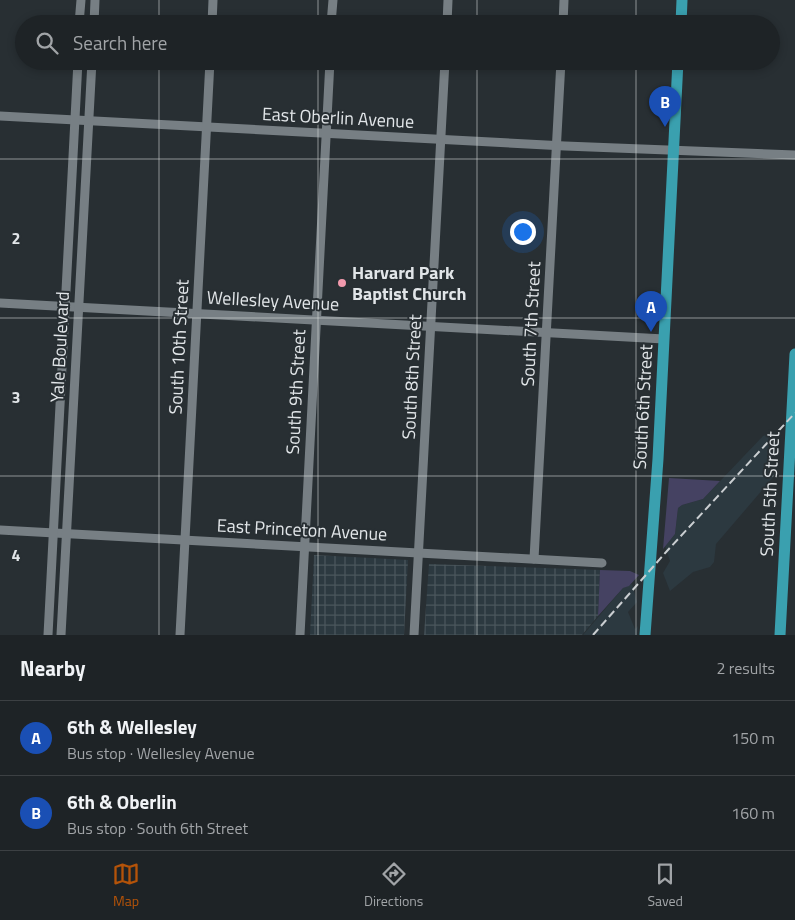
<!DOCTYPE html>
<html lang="en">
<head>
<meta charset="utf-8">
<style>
	body { margin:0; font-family:"Titillium Web",sans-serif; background:#262b2e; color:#f1f3f6 }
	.you { position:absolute; left:522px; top:231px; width:18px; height:18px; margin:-12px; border:4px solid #fff; border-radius:50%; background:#1a73e8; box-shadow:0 0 0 8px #1a73e833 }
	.badge { display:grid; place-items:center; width:32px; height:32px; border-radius:50%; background:#b45309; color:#fff; font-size:16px; font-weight:700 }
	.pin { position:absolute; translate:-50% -41px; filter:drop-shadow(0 1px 2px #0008) }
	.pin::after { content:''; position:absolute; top:26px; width:18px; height:15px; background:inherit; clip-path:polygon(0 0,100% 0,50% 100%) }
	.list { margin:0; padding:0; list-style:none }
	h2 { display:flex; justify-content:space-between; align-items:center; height:65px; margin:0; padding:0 20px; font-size:21px }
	h2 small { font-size:16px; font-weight:400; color:#a1a4a7 }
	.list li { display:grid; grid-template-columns:32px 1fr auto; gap:15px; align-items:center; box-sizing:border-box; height:75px; padding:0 20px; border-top:1px solid #3c4043 }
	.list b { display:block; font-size:19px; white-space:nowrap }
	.list p { margin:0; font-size:16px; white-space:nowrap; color:#a1a4a7 }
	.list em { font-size:16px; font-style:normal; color:#a1a4a7 }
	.icon { flex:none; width:28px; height:28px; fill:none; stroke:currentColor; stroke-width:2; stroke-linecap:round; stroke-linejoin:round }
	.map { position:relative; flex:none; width:795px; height:635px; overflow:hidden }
	.search { position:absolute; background:#1e2326; box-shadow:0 2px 8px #0003; left:15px; right:15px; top:15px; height:55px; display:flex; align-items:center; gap:12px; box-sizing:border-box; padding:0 18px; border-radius:28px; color:#a1a4a7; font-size:19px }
	.sheet { height:215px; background:#1e2326 }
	nav { display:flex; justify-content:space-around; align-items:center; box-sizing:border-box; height:70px; border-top:1px solid #3c4043; background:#1e2326; font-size:14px; color:#a1a4a7 }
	nav a { display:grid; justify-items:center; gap:2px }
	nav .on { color:#b45309 }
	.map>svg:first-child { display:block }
</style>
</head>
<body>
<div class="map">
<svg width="795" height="635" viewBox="0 0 795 635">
	<defs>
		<pattern id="industrial-grid" width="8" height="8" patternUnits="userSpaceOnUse" patternTransform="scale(1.25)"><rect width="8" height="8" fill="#2c3940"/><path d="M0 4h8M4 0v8" fill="none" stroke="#4a565c"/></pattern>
	</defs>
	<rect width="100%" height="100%" fill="#282f33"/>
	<g fill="#2c3940">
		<polygon points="771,433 776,448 776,452 770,458 776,474 716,544 714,562 710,567 693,572 670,591 663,573 670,561 665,546 675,534 678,508 682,505 703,499 763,436"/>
		<polygon points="632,584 637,602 628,612 635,629 638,626 637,635 583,635 623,588"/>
	</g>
	<g fill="url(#industrial-grid)">
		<polygon points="314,555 408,560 404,635 310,635"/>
		<polygon points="429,564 600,570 598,616 582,635 424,635"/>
	</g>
	<g fill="#454262">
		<polygon points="669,478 720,481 703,499 682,505 678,508 675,534 663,549"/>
		<polygon points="600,570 630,571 639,575 629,586 623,588 598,616"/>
	</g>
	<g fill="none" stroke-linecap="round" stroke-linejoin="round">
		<g stroke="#777f84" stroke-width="9">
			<polyline points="79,24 81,0"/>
			<polyline points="94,24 95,0"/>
			<polyline points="212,24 213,0"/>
			<polyline points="331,24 333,0"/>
			<polyline points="447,24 448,0"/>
			<polyline points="563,24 564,0"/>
			<polyline points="0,116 565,146 795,155"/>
			<polyline points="0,303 664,339"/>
			<polyline points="0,530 602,563"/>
			<polyline points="534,559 561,61"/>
			<polyline points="48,635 78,61"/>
			<polyline points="61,635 92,61"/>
			<polyline points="180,635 210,61"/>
			<polyline points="300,635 330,61"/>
			<polyline points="414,635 445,61"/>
		</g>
		<g stroke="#3aa0af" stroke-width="11">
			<polyline points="681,24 682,0"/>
			<polyline points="645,635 658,459 678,61"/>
			<polyline points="780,635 795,354"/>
		</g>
		<polyline stroke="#caced1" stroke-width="2" stroke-dasharray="8 4" stroke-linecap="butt" points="593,635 667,551 795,413"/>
	</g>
	<path fill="none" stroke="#e1e5e8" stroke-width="1" stroke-opacity="0.55" d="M159 0V24M318 0V24M477 0V24M636 0V24M159 61V635M318 61V635M477 61V635M636 61V635M0 159H795M0 318H795M0 476H795"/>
	<circle fill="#f29aad" stroke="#282f33" stroke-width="2" cx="342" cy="283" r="5"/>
	<g text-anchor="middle" stroke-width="4" stroke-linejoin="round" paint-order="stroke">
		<g font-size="18" fill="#e1e5e8" stroke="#282f33">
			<text transform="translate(338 118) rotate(3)" y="6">East Oberlin Avenue</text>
			<text transform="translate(273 301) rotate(3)" y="6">Wellesley Avenue</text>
			<text transform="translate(531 324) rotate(-87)" y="6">South 7th Street</text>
			<text transform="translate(60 347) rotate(-87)" y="6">Yale Boulevard</text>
			<text transform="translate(179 347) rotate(-87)" y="6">South 10th Street</text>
			<text transform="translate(412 377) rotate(-87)" y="6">South 8th Street</text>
			<text transform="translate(296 392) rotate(-87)" y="6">South 9th Street</text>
			<text transform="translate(643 407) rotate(-87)" y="6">South 6th Street</text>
			<text transform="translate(770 494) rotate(-87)" y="6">South 5th Street</text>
			<text transform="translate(302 530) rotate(3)" y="6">East Princeton Avenue</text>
		</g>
		<g font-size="18" font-weight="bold" fill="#e1e5e8" stroke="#282f33" text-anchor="start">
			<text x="352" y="279">Harvard Park<tspan x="352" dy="21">Baptist Church</tspan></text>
		</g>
	</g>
	<g font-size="16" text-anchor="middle" font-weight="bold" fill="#e1e5e8" stroke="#282f33" stroke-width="4" stroke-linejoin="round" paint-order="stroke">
		<text x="16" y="244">2</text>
		<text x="16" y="403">3</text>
		<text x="16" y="561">4</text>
	</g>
</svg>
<div class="you"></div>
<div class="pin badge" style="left:651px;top:332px;background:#1a4fb4">A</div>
<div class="pin badge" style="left:665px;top:127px;background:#1a4fb4">B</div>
<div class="search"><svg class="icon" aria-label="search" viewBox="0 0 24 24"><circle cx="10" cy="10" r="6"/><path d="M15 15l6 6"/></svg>Search here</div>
</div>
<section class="sheet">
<h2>Nearby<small>2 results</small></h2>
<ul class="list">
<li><span class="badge" style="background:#1a4fb4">A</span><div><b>6th &amp; Wellesley</b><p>Bus stop · Wellesley Avenue</p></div><em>150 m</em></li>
<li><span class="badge" style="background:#1a4fb4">B</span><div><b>6th &amp; Oberlin</b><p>Bus stop · South 6th Street</p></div><em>160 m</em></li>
</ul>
</section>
<nav>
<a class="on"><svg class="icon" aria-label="map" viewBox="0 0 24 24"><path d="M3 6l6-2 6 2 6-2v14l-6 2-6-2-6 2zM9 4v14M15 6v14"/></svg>Map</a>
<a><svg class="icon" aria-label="directions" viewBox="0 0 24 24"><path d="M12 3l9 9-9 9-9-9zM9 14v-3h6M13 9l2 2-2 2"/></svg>Directions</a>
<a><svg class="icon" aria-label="saved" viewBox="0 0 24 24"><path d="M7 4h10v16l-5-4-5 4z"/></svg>Saved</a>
</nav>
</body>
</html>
